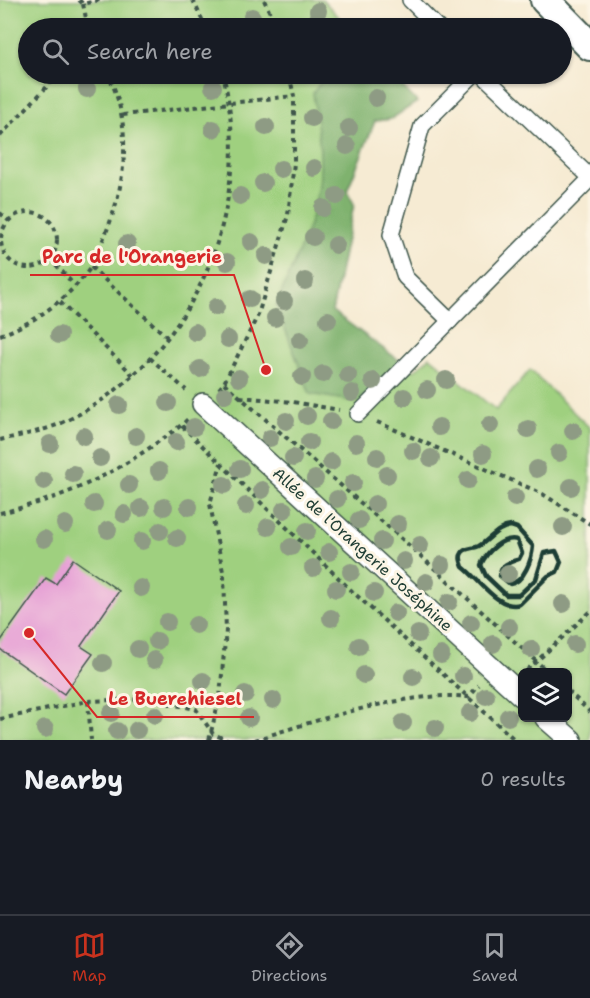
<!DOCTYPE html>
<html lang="en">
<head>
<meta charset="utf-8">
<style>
	body { margin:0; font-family:"Shantell Sans",sans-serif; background:#242831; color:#f1f3f6 }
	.controls { position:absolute; right:18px; bottom:18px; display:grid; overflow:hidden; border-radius:9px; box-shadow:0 2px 4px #0004 }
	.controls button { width:54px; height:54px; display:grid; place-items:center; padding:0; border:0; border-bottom:2px solid #363941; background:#171b24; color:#f1f3f6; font:30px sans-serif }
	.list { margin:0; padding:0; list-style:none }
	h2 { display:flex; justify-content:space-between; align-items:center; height:78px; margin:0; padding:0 24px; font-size:26px }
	h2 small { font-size:20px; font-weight:400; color:#9ea1a6 }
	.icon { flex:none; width:33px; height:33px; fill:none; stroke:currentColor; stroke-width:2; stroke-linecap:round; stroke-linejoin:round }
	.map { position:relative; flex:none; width:590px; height:740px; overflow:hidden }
	.search { position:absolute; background:#171b24; box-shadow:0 2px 4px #0004; left:18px; right:18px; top:18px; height:66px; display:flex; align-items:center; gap:15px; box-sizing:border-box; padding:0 21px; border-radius:33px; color:#9ea1a6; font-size:22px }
	.sheet { height:174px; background:#171b24 }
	nav { display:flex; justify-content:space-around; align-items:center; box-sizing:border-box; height:84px; border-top:2px solid #363941; background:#171b24; font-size:16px; color:#9ea1a6 }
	nav a { display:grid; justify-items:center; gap:3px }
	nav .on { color:#c8321e }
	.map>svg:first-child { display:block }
</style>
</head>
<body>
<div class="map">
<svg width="590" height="740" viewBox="0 0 590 740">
	<rect width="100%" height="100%" fill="#fcf5e5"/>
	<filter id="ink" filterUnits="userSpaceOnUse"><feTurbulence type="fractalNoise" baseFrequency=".0167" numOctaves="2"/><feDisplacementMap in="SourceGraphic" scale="12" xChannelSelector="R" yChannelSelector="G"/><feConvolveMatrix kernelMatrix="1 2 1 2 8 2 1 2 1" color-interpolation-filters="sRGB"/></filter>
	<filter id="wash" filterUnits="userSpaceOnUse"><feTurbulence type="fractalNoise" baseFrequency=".008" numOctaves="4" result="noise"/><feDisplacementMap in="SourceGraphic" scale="24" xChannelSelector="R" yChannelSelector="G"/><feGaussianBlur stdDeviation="1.35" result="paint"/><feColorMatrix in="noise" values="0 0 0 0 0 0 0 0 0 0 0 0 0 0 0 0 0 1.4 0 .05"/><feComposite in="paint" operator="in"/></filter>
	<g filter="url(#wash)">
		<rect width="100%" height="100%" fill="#f6ebd3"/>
		<path fill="#9fd07f" stroke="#5f865a" stroke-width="1.5" fill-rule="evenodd" d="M0 0H323L349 28H28V74H391L417 102 391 119 375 121 347 191 354 204 332 311 414 371 430 357 496 410 530 370 590 428V740H0ZM522 672H568V718H522Z"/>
		<path fill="#7fb26e" stroke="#4f7851" stroke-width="1.5" d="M327 74H391L417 102 391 119 375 121 347 191 354 204 332 311 400 361 357 402 310 394 276 305C292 266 312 228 319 186 323 156 317 124 313 93Z"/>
		<g id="blocks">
			<polygon fill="#e6a1d5" points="73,559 119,591 81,646 93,654 64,694 0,649 0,642 46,578 56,584"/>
		</g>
	</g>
	<g filter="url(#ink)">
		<use href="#blocks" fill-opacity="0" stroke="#3f574c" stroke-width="1.5"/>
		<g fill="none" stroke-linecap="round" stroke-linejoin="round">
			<defs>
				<g id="service">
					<polyline points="410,0 438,28"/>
					<polyline points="482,74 590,177"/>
					<polyline points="450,321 405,277 391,235 422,126 474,74"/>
					<polyline points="358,414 590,179"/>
				</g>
				<g id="pedestrian">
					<polyline points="203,404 522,696"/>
					<polyline points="546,718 571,740"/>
				</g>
				<polyline id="minor" points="545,0 590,46"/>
			</defs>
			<use href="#service" stroke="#3f574c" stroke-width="18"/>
			<use href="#pedestrian" stroke="#3f574c" stroke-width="24"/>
			<use href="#minor" stroke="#3f574c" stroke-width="32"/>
			<g stroke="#3f574c" stroke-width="4" stroke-dasharray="4.5 4.5" stroke-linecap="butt">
				<polyline points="79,0 83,4 100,0"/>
				<polyline points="193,0 206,28"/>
				<polyline points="264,0 277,28"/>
				<polyline points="83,4 88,28"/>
				<polyline points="123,115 294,96"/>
				<polyline points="0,136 59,74"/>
				<circle cx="29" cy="240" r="28"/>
				<polyline points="0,213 9,221"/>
				<polyline points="50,258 74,285"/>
				<polyline points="91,267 168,338"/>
				<polyline points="60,302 133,375"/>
				<path d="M0 335C35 323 69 298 91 267 96 260 98 250 102 242 126 189 134 127 108 74"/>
				<polyline points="150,358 186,390"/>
				<polyline points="224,383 402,539 548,672"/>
				<polyline points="219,389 224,383 258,315 288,215 294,163 294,96 289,74"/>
				<polyline points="240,397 293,402 339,410"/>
				<polyline points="377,422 541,493 590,524"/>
				<polyline points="182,426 353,592 515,740"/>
				<path d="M0 440C23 435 49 430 70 419 195 355 256 208 223 74"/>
				<path d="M0 513C59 499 101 481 151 447 163 438 177 430 188 419"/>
				<polyline points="527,670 590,612"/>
				<polyline points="568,691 590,712"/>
				<polyline points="88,701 91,740"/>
				<polyline points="0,719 88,701 144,699 196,709 213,734 227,740"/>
				<polyline points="209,740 220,696 226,630 224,577 210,504 221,463"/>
				<path d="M255 740C313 721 409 690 468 697L479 685"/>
			</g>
			<use href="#service" stroke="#fff" stroke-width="15"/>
			<use href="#pedestrian" stroke="#fff" stroke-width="21"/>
			<use href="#minor" stroke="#fff" stroke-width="28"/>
			<path stroke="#1f3d34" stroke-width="4.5" d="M511 526 517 528 533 546C532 559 524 582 510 584L500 576C500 564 509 563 519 559L522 553 517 540C503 536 486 552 481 565L486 576 506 595H519L536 579 544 553 556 551 561 562 557 572 548 576 520 604C499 611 479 579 463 567 461 562 459 557 462 553 465 547 474 549 479 546 490 539 498 527 511 526Z"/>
		</g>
		<g fill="#8e9b84">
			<circle cx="318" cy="11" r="9"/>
			<circle cx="252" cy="17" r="9"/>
			<circle cx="213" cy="87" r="9"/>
			<circle cx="87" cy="89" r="9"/>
			<circle cx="376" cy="98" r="9"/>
			<circle cx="312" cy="118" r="9"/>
			<circle cx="266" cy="127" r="9"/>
			<circle cx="349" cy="128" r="9"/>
			<circle cx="213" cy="129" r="9"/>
			<circle cx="347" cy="146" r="9"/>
			<circle cx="314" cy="168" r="9"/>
			<circle cx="281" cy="169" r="9"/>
			<circle cx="263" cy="183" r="9"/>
			<circle cx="240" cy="196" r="9"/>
			<circle cx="337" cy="196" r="9"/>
			<circle cx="323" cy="208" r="9"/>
			<circle cx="313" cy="237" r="9"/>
			<circle cx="251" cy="242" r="9"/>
			<circle cx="127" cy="244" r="9"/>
			<circle cx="336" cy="245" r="9"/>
			<circle cx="266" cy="256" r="9"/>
			<circle cx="227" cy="262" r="9"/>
			<circle cx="305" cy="281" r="9"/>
			<circle cx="250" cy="299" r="9"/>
			<circle cx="284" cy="301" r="9"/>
			<circle cx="216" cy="307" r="9"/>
			<circle cx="275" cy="318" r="9"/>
			<circle cx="328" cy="320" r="9"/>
			<circle cx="195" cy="332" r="9"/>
			<circle cx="59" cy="335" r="9"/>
			<circle cx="228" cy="339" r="9"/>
			<circle cx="300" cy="340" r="9"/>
			<circle cx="200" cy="369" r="9"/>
			<circle cx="323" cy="374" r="9"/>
			<circle cx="348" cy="375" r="9"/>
			<circle cx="302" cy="377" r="9"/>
			<circle cx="239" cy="378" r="9"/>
			<circle cx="446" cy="380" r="9"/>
			<circle cx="373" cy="381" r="9"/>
			<circle cx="427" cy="390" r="9"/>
			<circle cx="352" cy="393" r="9"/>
			<circle cx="225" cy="395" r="9"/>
			<circle cx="404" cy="397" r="9"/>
			<circle cx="168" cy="403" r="9"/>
			<circle cx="119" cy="405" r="9"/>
			<circle cx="307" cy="416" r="9"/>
			<circle cx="286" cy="421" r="9"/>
			<circle cx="331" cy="421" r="9"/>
			<circle cx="490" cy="425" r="9"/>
			<circle cx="194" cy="427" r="9"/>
			<circle cx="439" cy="427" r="9"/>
			<circle cx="528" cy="429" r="9"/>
			<circle cx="573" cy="431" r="9"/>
			<circle cx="84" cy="436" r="9"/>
			<circle cx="136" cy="436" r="9"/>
			<circle cx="270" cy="438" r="9"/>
			<circle cx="176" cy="442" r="9"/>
			<circle cx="309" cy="442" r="9"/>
			<circle cx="356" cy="443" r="9"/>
			<circle cx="50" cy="444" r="9"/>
			<circle cx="413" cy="451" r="9"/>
			<circle cx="559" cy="453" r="9"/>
			<circle cx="483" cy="454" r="9"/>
			<circle cx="377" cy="457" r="9"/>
			<circle cx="100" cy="458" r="9"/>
			<circle cx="293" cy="458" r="9"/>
			<circle cx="431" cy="458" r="9"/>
			<circle cx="331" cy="462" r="9"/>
			<circle cx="240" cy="469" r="9"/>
			<circle cx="537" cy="469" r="9"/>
			<circle cx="159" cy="471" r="9"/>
			<circle cx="73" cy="474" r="9"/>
			<circle cx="387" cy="475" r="9"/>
			<circle cx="315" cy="479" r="9"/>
			<circle cx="468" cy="480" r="9"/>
			<circle cx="44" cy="481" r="9"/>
			<circle cx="353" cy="483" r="9"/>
			<circle cx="129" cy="485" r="9"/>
			<circle cx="224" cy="485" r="9"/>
			<circle cx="571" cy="487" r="9"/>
			<circle cx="262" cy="490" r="9"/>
			<circle cx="515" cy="498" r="9"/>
			<circle cx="337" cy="499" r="9"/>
			<circle cx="94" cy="504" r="9"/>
			<circle cx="375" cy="504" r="9"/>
			<circle cx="246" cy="506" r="9"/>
			<circle cx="164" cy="507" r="9"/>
			<circle cx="189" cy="507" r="9"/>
			<circle cx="141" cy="508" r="9"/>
			<circle cx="284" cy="510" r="9"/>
			<circle cx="124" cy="514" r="9"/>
			<circle cx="359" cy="520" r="9"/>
			<circle cx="65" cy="524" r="9"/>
			<circle cx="398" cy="524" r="9"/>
			<circle cx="268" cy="527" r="9"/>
			<circle cx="563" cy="527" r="9"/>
			<circle cx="108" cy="530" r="9"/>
			<circle cx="160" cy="531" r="9"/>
			<circle cx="307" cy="531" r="9"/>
			<circle cx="177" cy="538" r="9"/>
			<circle cx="44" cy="539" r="9"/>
			<circle cx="142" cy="541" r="9"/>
			<circle cx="382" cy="541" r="9"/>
			<circle cx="420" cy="545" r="9"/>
			<circle cx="291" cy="547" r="9"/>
			<circle cx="329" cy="552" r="9"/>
			<circle cx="404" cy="561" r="9"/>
			<circle cx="442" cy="565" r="9"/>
			<circle cx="313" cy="568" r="9"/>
			<circle cx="351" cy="572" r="9"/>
			<circle cx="508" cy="574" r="9"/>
			<circle cx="426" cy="582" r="9"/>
			<circle cx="141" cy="588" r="9"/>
			<circle cx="336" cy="589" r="9"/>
			<circle cx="374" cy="593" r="9"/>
			<circle cx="449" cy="602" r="9"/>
			<circle cx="563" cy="604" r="9"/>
			<circle cx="396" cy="613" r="9"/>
			<circle cx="331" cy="618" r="9"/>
			<circle cx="167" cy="622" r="9"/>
			<circle cx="471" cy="623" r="9"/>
			<circle cx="196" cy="625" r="9"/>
			<circle cx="509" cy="627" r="9"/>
			<circle cx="418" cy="634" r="9"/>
			<circle cx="157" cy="641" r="9"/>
			<circle cx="493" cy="644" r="9"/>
			<circle cx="575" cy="644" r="9"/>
			<circle cx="359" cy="646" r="9"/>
			<circle cx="138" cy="649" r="9"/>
			<circle cx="531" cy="649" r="9"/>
			<circle cx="441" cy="655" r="9"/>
			<circle cx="154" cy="660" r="9"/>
			<circle cx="103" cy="663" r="9"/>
			<circle cx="364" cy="675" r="9"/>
			<circle cx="463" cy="676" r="9"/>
			<circle cx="413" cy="677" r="9"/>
			<circle cx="203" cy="681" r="9"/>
			<circle cx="245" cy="694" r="9"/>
			<circle cx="486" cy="696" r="9"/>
			<circle cx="273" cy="700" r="9"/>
			<circle cx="111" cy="713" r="9"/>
			<circle cx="470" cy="713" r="9"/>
			<circle cx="155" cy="715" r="9"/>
			<circle cx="508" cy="717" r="9"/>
			<circle cx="249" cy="718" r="9"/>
			<circle cx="403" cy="723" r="9"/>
			<circle cx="435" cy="728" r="9"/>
			<circle cx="45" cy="729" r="9"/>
			<circle cx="137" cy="730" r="9"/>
			<circle cx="117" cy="731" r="9"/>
		</g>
	</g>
	<g text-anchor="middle" stroke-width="6" stroke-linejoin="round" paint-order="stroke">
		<g font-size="16" fill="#1f3d34" stroke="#fcf5e5">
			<text transform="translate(363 549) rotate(42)" y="6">Allée de l'Orangerie Joséphine</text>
		</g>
	</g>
	<path fill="none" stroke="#d62828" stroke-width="2" d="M266 370L234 275H30M29 633L97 717H254"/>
	<g fill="#d62828" stroke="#fcf5e5" stroke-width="2">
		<circle cx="266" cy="370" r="6"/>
		<circle cx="29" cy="633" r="6"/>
	</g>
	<g font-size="18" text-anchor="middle" font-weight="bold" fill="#d62828" stroke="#fcf5e5" stroke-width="6" stroke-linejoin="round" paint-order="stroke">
		<text x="132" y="263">Parc de l'Orangerie</text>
		<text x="175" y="705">Le Buerehiesel</text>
	</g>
</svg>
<div class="controls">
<button><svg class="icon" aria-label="layers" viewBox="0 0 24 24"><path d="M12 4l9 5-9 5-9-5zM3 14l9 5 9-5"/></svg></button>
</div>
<div class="search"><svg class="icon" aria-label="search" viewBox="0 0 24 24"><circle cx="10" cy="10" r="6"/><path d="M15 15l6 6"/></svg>Search here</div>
</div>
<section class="sheet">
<h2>Nearby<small>0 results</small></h2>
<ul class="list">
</ul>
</section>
<nav>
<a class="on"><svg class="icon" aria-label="map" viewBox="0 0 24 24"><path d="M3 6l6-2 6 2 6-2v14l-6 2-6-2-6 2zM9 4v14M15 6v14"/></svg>Map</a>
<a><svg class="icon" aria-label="directions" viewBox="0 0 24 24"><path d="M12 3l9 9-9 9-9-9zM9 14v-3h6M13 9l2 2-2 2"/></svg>Directions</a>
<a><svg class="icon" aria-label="saved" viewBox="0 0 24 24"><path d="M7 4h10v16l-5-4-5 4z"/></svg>Saved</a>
</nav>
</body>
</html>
